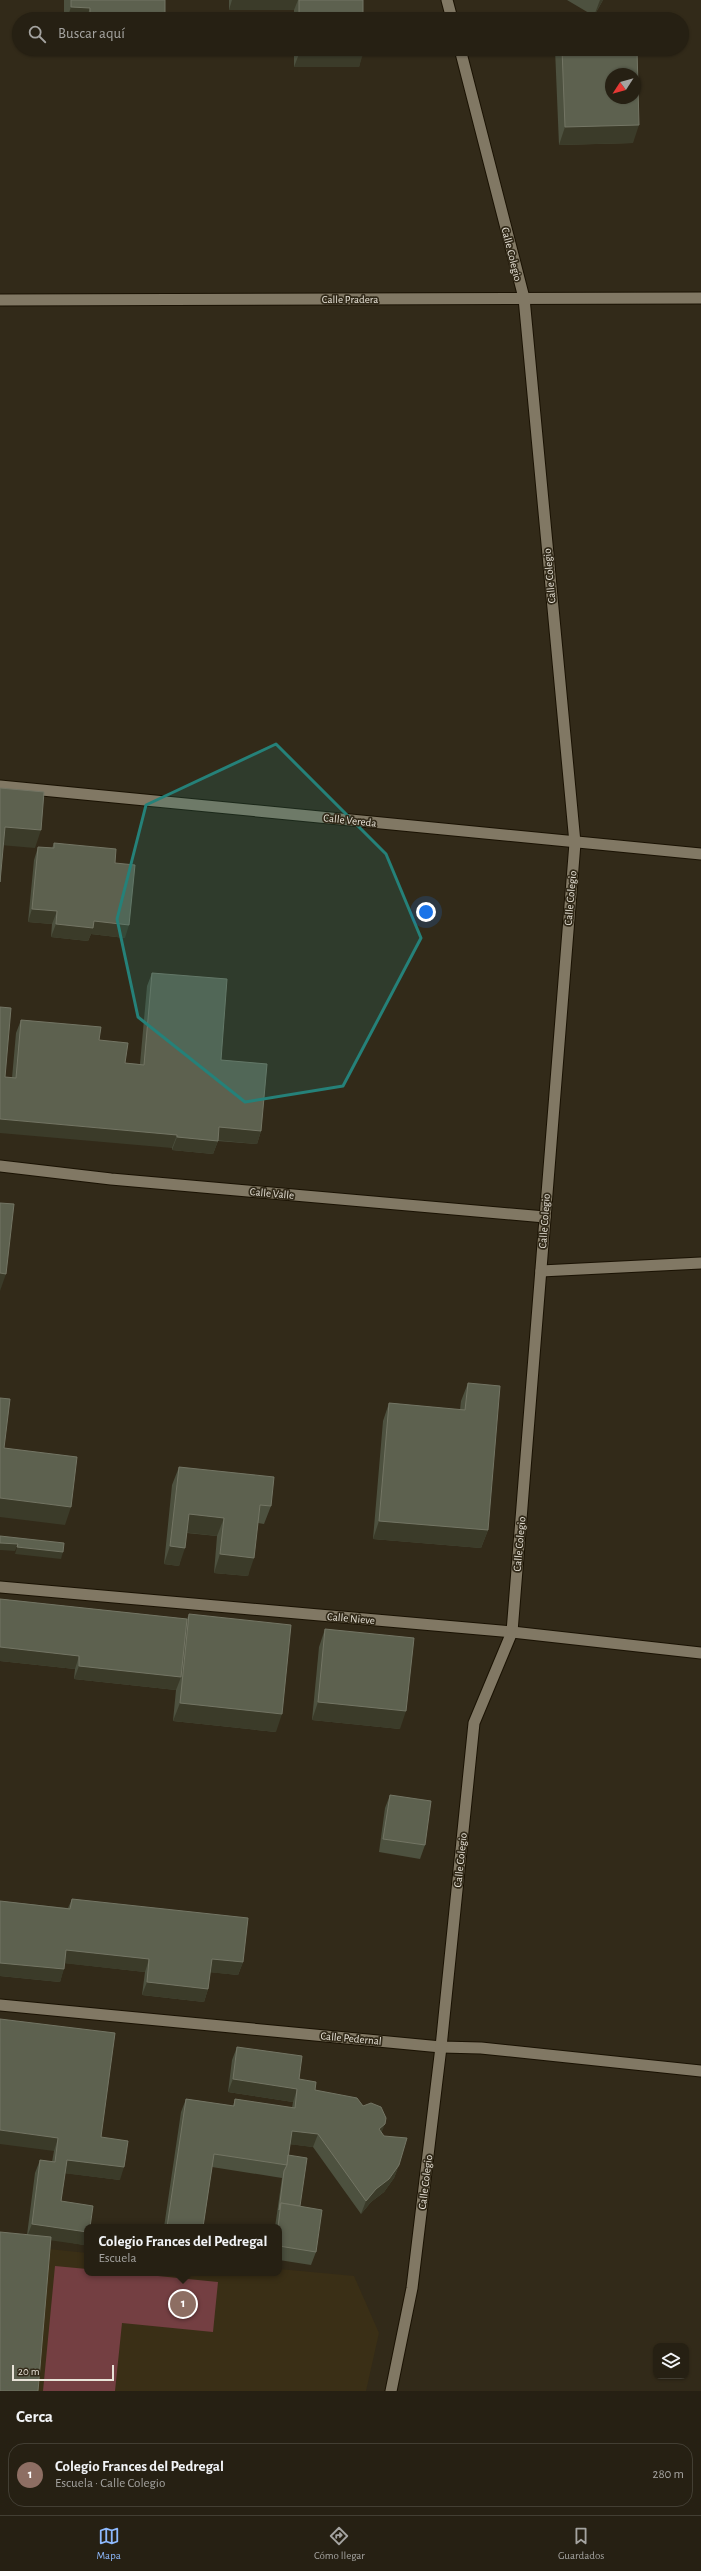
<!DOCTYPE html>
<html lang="es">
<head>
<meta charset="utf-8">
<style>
	body { margin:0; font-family:"Alegreya Sans",sans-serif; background:#322d21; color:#f1f3f6 }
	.controls { position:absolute; right:12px; bottom:12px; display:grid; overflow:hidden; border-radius:8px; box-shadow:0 1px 3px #0004 }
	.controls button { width:36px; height:36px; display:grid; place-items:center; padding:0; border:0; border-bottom:1px solid #423e33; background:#262013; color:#f1f3f6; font:20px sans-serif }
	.compass { position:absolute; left:605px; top:68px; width:36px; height:36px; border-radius:50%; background:#262013; box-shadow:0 1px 3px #0004; rotate:234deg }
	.scale { position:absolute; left:12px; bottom:10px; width:102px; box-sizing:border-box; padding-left:4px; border:2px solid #e8e3d8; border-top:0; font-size:11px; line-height:14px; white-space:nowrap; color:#e8e3d8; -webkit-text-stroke:3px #322a19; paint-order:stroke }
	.you { position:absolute; left:426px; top:912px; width:14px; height:14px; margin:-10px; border:3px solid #fff; border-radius:50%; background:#1a73e8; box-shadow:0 0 0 6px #1a73e833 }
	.badge { display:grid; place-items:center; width:26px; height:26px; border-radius:50%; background:#8eb9fd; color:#fff; font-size:13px; font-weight:700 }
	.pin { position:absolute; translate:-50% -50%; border:2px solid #fff; box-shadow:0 1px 4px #0006 }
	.popup { position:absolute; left:84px; top:2224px; width:198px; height:52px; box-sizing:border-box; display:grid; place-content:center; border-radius:8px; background:#262013; filter:drop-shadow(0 1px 3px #0005); font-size:13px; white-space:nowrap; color:#a4a3a0 }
	.popup b { font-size:15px; color:#f1f3f6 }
	.popup::after { content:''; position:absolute; left:50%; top:100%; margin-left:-8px; border:8px solid transparent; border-top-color:#262013 }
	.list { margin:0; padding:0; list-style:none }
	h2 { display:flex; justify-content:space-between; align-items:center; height:52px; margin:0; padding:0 16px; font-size:17px }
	h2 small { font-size:13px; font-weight:400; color:#a4a3a0 }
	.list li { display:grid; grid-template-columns:26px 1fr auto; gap:12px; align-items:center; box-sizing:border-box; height:64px; margin:0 8px 8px; padding:0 8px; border:1px solid #423e33; border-radius:16px }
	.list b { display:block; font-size:15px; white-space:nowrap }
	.list p { margin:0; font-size:13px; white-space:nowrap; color:#a4a3a0 }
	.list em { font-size:13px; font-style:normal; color:#a4a3a0 }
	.icon { flex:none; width:22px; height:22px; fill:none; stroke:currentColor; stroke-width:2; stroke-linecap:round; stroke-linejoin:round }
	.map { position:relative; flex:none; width:701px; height:2391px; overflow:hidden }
	.search { position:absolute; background:#262013; box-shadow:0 1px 3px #0004; left:12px; right:12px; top:12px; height:44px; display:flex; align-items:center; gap:10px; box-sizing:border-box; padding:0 14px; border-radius:22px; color:#a4a3a0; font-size:15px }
	.sheet { height:124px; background:#262013 }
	nav { display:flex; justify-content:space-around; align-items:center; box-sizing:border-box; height:56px; border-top:1px solid #423e33; background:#262013; font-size:11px; color:#a4a3a0 }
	nav a { display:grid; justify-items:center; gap:2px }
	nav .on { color:#8eb9fd }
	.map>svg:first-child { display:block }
</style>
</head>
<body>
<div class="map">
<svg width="701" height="2391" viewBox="0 0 701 2391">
	<rect width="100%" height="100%" fill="#322a19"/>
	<polygon fill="#3a2f16" points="0,2244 87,2253 87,2273 279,2273 279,2269 354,2276 379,2333 366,2391 0,2391"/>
	<polygon fill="#743f42" points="55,2266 87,2269 87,2273 128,2273 218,2282 213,2332 122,2323 115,2391 43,2391"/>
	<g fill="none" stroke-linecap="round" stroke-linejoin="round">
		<defs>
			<g id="minor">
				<polyline points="447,0 452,19"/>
				<polyline points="0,300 701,298"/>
				<polyline points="0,786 701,854"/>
				<polyline points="0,1166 111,1179 545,1217"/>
				<polyline points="541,1271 701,1263"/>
				<polyline points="0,1587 512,1632 701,1653"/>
				<polyline points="0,2005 441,2047 481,2048 701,2071"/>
				<polyline points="391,2391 412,2288 441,2047 474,1723 512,1632 575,843 524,298 460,49"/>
			</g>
		</defs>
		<use href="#minor" stroke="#1a1203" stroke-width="13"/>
		<use href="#minor" stroke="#817864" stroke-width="11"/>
	</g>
	<g fill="#4d513f">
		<rect x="64" y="0" width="101" height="19"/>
		<polygon points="229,0 363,0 363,19 294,19 294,10 229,10"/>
		<polygon points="567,0 603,0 594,16"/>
		<polygon points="294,49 363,49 359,67 294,67"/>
		<polygon points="555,49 637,49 633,143 559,145"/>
		<polygon points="54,843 115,863 125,938 91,934 88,941 51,937 52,924 28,922 34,860 38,847 52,848"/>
		<polygon points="152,973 221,1060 261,1131 257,1144 218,1141 213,1154 172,1150 172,1148 5,1077 12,1078 16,1033 21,1020 99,1040 125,1063 140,1064 147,986"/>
		<polygon points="468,1383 488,1530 481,1548 373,1539 383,1421 389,1403 460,1410 461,1401"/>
		<polygon points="179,1467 271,1506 264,1524 258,1523 248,1576 214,1573 217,1536 187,1533 179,1566 164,1564 172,1485"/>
		<polygon points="0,1599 187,1619 189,1614 276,1732 173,1721 176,1690 74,1679 75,1669 0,1661"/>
		<polygon points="325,1629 400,1729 312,1720 319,1647"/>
		<polygon points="390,1795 425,1845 420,1859 379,1852 385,1808"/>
		<polygon points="72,1899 243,1962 238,1975 210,1972 208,1989 204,2002 142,1995 145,1972 65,1963 60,1982 0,1976 0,1901 68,1908"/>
		<polygon points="0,2019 101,2137 120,2180 65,2173 61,2201 84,2245 27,2235 35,2173 40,2160 52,2162 54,2151"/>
		<polygon points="237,2047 299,2079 381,2133 399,2165 394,2178 384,2192 371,2202 361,2214 313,2147 290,2144 288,2155 300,2206 316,2252 311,2265 279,2260 279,2227 275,2227 282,2178 212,2167 203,2227 164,2227 181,2112 186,2099 233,2106 235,2099 292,2108 293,2102 228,2092 232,2060"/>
	</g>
	<g fill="#3b3b29">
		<polygon points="232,0 298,0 294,10 229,10"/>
		<polygon points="600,0 603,0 594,16"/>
		<polygon points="71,7 90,8 86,19 67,19"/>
		<polygon points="147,17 165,17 165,19 146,19"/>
		<polygon points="299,54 363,54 359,67 294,67"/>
		<polygon points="639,125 633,143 559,145 565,127"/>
		<polygon points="5,827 41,830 35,848 0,845"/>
		<polygon points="32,909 57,911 52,924 28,922"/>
		<polygon points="94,921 129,925 125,938 91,934 88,941 51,937 56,924"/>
		<polygon points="0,1119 177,1135 172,1148 0,1133"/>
		<polygon points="219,1127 261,1131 257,1144 215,1140"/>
		<polygon points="177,1137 218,1141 213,1154 172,1150"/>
		<polygon points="0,1273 6,1274 0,1291"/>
		<polygon points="0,1498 71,1507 65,1525 0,1517"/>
		<polygon points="189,1514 224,1518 217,1536 182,1532"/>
		<polygon points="379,1521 488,1530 481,1548 373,1539"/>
		<polygon points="0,1543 18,1544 15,1551 0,1550"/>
		<polygon points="170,1546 185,1548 179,1566 164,1564"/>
		<polygon points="17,1547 63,1552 61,1559 15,1554"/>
		<polygon points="220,1554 254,1558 248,1576 214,1573"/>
		<polygon points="0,1647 79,1656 75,1669 0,1661"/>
		<polygon points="79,1666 181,1677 176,1690 74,1679"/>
		<polygon points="318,1702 406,1711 400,1729 312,1720"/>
		<polygon points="180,1703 282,1714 276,1732 173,1721"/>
		<polygon points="66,1950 149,1959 145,1972 62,1963"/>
		<polygon points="212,1959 243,1962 238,1975 207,1972"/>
		<polygon points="0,1963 64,1969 60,1982 0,1976"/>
		<polygon points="147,1982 208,1989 204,2002 142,1995"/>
		<polygon points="233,2079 297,2089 293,2102 228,2092"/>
		<polygon points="385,2124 380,2137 379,2129"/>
		<polygon points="0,2130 58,2138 54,2151 0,2144"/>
		<polygon points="292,2131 318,2134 313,2147 287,2144"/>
		<polygon points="67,2160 124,2167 120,2180 62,2173"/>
		<polygon points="399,2165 394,2178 384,2192 371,2202 361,2214 366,2201 376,2189"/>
		<polygon points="32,2224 87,2232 87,2238 84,2245 27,2237"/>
	</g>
	<g fill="#5d614f" stroke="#737564" fill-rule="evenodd">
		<polygon points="71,0 165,0 165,17 147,17 147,19 90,19 90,8 71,7"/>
		<rect x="299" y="0" width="64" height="19"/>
		<rect x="299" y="49" width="64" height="5"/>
		<path d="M562 49H637L639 125 565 127ZM611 74H635V98H611Z"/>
		<polygon points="0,788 44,792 41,830 5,827 0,882"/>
		<polygon points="54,843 116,849 115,863 135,865 129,925 94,921 93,928 56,924 57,911 32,909 38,847 54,848"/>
		<polygon points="152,973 227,979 221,1060 267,1064 261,1131 219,1127 218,1141 177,1137 177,1135 0,1119 0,1007 11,1008 5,1077 16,1078 21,1020 101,1027 99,1040 128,1043 125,1063 144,1065"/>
		<polygon points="0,1203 14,1204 6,1274 0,1273"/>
		<polygon points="468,1383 500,1386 488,1530 379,1521 389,1403 465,1410"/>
		<polygon points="0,1398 10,1399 4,1448 77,1457 71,1507 0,1498"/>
		<polygon points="179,1467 274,1477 271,1506 260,1505 254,1558 220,1554 224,1518 189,1514 185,1548 170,1546"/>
		<polygon points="0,1536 64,1543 63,1552 17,1547 18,1544 0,1543"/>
		<polygon points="0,1599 187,1619 181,1677 79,1666 79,1656 0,1647"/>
		<polygon points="189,1614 291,1625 282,1714 180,1703"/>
		<polygon points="325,1629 414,1638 406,1711 318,1702"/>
		<polygon points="390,1795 431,1801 425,1845 383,1839"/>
		<polygon points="72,1899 248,1918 243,1962 212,1959 208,1989 147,1982 149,1959 66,1950 64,1969 0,1963 0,1901 70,1909"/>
		<polygon points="0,2019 115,2033 101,2137 128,2141 124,2167 67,2160 61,2201 93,2206 90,2227 87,2227 87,2232 32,2224 40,2160 55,2162 58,2138 0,2130"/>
		<polygon points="237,2047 302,2056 299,2079 316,2082 315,2090 357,2098 363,2106 371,2103 381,2107 386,2118 385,2124 379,2129 384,2136 407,2138 399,2165 389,2179 376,2189 366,2201 318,2134 292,2131 287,2165 214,2154 203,2227 167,2227 186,2099 234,2106 235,2099 295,2108 297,2089 233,2079"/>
		<polygon points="288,2155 307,2158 300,2206 281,2203 279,2210 284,2171 287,2165"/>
		<polygon points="281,2203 322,2210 316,2252 279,2246 279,2227 278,2227"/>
		<polygon points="0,2232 51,2237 38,2391 0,2391"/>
	</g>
	<path fill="#258179" fill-opacity="0.2" stroke="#258179" stroke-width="3" stroke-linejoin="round" d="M276 744 386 854 421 938 343 1086 245 1102 138 1017 117 919 146 805Z"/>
	<g text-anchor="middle" stroke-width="3.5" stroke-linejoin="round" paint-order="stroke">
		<g font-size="11" fill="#e8e3d8" stroke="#322a19">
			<text transform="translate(512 254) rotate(76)" y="4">Calle Colegio</text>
			<text x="350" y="303">Calle Pradera</text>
			<text transform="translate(549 576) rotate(-95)" y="4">Calle Colegio</text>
			<text transform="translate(350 820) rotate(6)" y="4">Calle Vereda</text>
			<text transform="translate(570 898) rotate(-85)" y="4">Calle Colegio</text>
			<text transform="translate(272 1193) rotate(5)" y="4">Calle Valle</text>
			<text transform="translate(544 1221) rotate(-86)" y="4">Calle Colegio</text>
			<text transform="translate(519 1544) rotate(-85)" y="4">Calle Colegio</text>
			<text transform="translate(351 1618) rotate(5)" y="4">Calle Nieve</text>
			<text transform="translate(460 1860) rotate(-84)" y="4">Calle Colegio</text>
			<text transform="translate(351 2038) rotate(5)" y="4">Calle Pedernal</text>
			<text transform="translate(425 2182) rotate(-83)" y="4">Calle Colegio</text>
		</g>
	</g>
</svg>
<div class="controls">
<button><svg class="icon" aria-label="layers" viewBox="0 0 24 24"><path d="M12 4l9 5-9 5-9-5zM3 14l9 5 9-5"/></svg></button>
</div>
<svg class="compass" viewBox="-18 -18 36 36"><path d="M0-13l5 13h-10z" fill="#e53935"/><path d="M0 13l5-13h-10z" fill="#a4a3a0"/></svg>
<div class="scale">20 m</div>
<div class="you"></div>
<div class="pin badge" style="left:183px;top:2304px;background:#8d6e63">1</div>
<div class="popup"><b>Colegio Frances del Pedregal</b>Escuela</div>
<div class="search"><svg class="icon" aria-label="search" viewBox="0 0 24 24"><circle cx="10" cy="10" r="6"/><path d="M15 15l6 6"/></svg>Buscar aquí</div>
</div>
<section class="sheet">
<h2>Cerca<small></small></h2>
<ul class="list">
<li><span class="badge" style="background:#8d6e63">1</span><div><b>Colegio Frances del Pedregal</b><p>Escuela · Calle Colegio</p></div><em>280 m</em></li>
</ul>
</section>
<nav>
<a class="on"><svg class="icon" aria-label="map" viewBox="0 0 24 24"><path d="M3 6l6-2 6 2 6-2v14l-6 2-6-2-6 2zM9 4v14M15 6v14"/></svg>Mapa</a>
<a><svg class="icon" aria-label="directions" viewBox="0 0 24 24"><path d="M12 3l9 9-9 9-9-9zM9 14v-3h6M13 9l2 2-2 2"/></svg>Cómo llegar</a>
<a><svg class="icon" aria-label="saved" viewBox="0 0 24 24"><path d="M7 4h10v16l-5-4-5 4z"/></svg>Guardados</a>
</nav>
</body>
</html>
